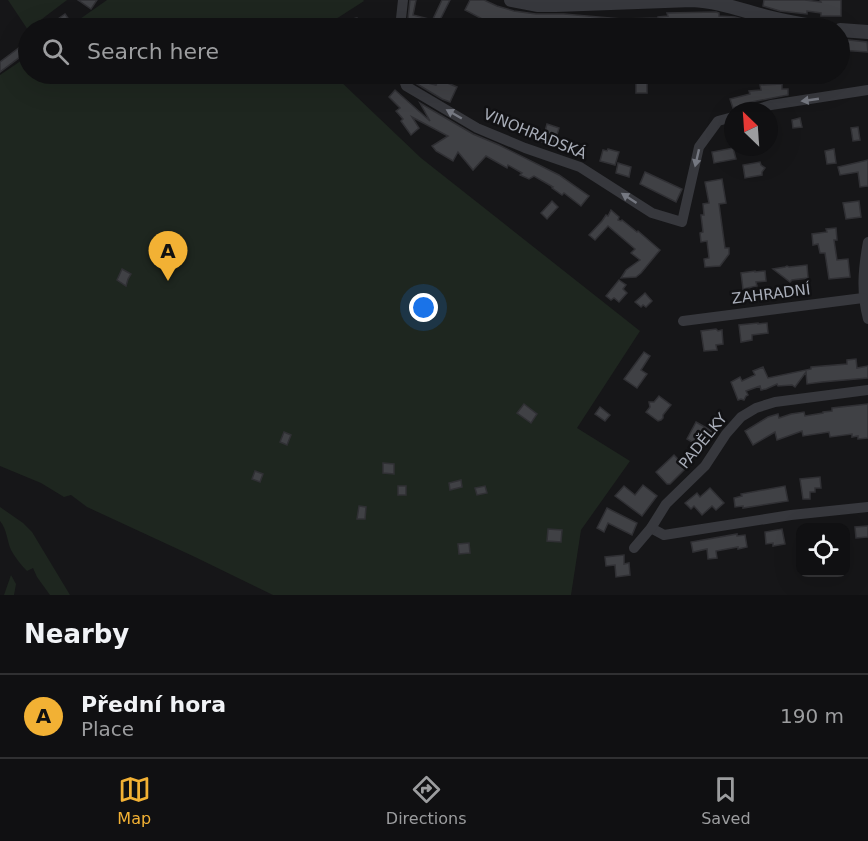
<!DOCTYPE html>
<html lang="en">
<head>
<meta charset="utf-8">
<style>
	body { margin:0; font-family:"DejaVu Sans",sans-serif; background:#19191b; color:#f1f3f6 }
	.controls { position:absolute; right:18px; bottom:18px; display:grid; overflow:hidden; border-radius:12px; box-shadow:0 6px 24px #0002 }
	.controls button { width:54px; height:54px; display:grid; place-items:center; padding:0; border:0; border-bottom:2px solid #303032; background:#101012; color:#f1f3f6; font:30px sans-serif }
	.compass { position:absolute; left:724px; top:102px; width:54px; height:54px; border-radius:50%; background:#101012; box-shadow:0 6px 24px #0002; rotate:335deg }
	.you { position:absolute; left:424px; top:308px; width:21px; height:21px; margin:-15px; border:4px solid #fff; border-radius:50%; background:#1a73e8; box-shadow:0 0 0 9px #1a73e833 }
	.badge { display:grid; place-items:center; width:39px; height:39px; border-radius:50%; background:#f2b134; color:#111; font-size:20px; font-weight:700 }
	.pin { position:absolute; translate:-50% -50px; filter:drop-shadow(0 2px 3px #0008) }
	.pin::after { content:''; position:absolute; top:32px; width:21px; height:18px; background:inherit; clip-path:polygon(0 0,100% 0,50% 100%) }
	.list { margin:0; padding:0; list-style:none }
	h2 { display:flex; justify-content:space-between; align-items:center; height:78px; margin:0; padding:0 24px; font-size:26px }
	h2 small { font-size:20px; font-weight:400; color:#9c9d9f }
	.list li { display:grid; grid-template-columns:39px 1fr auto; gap:18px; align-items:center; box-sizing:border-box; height:84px; padding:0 24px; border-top:2px solid #303032 }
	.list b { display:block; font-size:22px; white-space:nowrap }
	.list p { margin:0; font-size:20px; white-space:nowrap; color:#9c9d9f }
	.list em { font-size:20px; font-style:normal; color:#9c9d9f }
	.icon { flex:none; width:33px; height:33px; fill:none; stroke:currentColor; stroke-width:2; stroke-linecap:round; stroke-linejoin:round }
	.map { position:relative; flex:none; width:868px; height:595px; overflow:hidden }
	.search { position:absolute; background:#101012; box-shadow:0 6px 24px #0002; left:18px; right:18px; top:18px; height:66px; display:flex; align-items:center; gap:15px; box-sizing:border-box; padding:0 21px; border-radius:33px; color:#9c9d9f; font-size:22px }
	.sheet { height:162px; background:#101012 }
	nav { display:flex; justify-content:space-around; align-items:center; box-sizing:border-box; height:84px; border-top:2px solid #303032; background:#101012; font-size:16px; color:#9c9d9f }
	nav a { display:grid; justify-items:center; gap:3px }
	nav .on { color:#f2b134 }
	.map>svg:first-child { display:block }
</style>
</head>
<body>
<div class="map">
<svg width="868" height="595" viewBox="0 0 868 595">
	<rect width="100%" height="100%" fill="#161618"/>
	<g fill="#1e261f">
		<polygon points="8,0 67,0 30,28 28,28 28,30"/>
		<polygon points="107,0 363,0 364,1 325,26 325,28 67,28"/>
		<polygon points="28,56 28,74 336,74 337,78 421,158 640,331 577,428 630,461 581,530 571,595 273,595 195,557 87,507 71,495 64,497 41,483 0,466 0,75"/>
		<path d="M0 507 23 523 32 532 70 595H50L37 577 33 568 27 571C21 565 15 557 11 550 7 541 7 529 0 521Z"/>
		<polygon points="11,575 16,584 14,595 4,595"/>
	</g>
	<g fill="#404145" stroke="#303034" stroke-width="1.5">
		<polygon points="78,0 97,0 91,9"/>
		<polygon points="410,0 416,0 413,15 433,20 430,28 411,27 407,28"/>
		<polygon points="442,0 450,0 439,22 433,19"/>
		<polygon points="470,0 484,0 497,6 514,11 536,14 564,14 622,19 658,18 658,17 668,16 667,13 716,12 719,13 719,16 735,17 775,28 720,28 719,25 699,25 700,28 553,28 530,27 530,28 512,28 497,26 495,28 488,28 490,23 465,10"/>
		<polygon points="764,0 805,0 821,2 820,0 841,0 841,16 821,16 821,13 807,11 807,14 780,11 763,6"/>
		<polygon points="65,14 70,21 59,28 45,28"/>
		<polygon points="357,18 360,28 350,28 348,20"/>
		<polygon points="840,39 867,42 868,52 840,50"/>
		<polygon points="28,41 28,51 0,72 0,62"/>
		<polygon points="439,77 446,79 445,82 457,87 450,102 442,99 412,81 412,79 436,85"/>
		<polygon points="636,77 647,78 647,93 636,93"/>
		<polygon points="782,84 782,89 788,89 788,95 746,103 746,104 733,108 730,99 750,94 749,91 761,90 760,85"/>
		<polygon points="395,90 430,121 420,103 473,134 499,145 559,175 589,196 581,206 564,193 562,195 552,188 553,187 534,176 529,179 520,175 522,173 508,165 507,168 486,156 473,170 458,152 453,161 436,151 432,146 448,136 412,117 419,128 411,135 401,121 403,119 396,111 400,108 389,97"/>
		<polygon points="800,118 802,127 793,128 792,120"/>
		<polygon points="547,124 559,128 554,145 542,142"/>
		<polygon points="858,127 860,140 853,141 851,128"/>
		<polygon points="733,148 736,159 714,163 712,152"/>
		<polygon points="608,149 619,152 615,165 600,161 603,150 607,151"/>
		<polygon points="834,149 836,163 827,164 825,151"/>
		<polygon points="868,160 868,186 860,187 858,172 840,175 838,167"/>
		<polygon points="760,162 761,165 765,168 762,172 762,175 745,178 743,165"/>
		<polygon points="618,163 631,167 629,177 616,173"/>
		<polygon points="645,172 682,189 676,202 640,184"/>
		<polygon points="722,179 726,203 719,204 725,248 729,248 729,254 720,266 705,267 704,259 709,258 707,241 701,242 700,233 703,232 701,215 704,215 703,204 709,203 705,182"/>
		<polygon points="552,201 558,207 547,219 541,213"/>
		<polygon points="859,201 861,217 846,219 843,203"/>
		<polygon points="611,210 619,217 618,220 621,221 622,220 637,232 638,231 660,250 641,273 636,277 621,278 626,270 640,260 631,253 635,249 608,226 595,240 589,235 602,221 606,215 608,216"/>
		<polygon points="836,228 837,240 834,240 837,260 848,259 850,277 829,279 825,253 820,253 818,244 813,245 812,234 827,232 826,229"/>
		<polygon points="807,265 808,278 792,280 790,282 773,269 785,267 787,266 789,267"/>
		<polygon points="122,269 131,274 128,279 126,286 117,280"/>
		<polygon points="755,271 755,272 765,271 766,281 756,282 757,286 743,289 741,273"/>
		<polygon points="619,280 626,285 623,289 627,293 619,302 614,298 611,300 606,296"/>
		<polygon points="645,293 652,301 646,307 643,305 641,307 635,302"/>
		<polygon points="758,323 758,324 767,323 768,333 752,335 752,340 741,342 739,325"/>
		<polygon points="716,329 718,331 722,330 723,344 716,345 717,350 704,351 701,331"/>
		<polygon points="644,352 650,356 641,370 647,374 637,388 624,379"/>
		<polygon points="856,359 857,368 868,366 868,378 822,382 807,384 806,372 795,387 792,385 778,386 777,384 766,389 761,390 760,386 746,391 748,395 746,396 744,400 741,399 738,400 731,382 740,377 742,381 755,375 753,371 763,367 768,378 811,369 811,367 847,364 847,360"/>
		<polygon points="659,396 671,405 663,415 663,418 661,420 658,421 646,412 650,407 649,402 654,402"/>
		<polygon points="524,404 537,414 531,423 517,413"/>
		<polygon points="868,404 868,438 858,439 858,436 852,437 852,434 830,437 829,432 803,436 802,431 777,440 775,432 753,445 745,431 768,417 778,414 779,418 791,414 804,412 805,416 823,413 823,412 832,411 832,408"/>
		<polygon points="600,407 610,415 605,421 595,414"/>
		<polygon points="696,422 712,431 702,448 687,439"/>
		<polygon points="284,432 291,435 287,445 280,442"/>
		<polygon points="674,455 686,468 670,484 667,484 656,472"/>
		<polygon points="383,463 394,464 394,474 383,473"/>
		<polygon points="255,471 263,474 260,482 252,479"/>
		<polygon points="820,477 821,488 815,488 815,492 810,492 810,499 803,499 800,479"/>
		<polygon points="461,480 462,487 450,490 449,483"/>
		<polygon points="643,485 657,496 642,516 615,496 624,486 635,495"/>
		<rect x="398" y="486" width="8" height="9"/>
		<polygon points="485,486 487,493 477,495 475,488"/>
		<polygon points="785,486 788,501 743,508 743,506 735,507 734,498 742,496 741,494"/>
		<polygon points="710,488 724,503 716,510 712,506 702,515 694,506 691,509 685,503 697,493 700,497"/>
		<polygon points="359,506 366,507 365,519 357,519"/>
		<polygon points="607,508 637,523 632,535 608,523 604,532 597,528"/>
		<polygon points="868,526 868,537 856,538 855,527"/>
		<polygon points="548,529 562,530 561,542 547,541"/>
		<polygon points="782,529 785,544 773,546 773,543 766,544 765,532"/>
		<polygon points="737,534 737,536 745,535 747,547 738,549 738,547 716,551 717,558 708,559 707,549 693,552 691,542"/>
		<polygon points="469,543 470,553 459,554 458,544"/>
		<polygon points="624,555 624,564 629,563 630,575 616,577 615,565 606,566 605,557"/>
	</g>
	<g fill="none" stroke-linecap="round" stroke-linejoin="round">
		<g stroke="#37383d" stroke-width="10">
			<polyline points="400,28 403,0"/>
			<polyline points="402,74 406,86 477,128 525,148 580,167 652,213 682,222 699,147 718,121 733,117"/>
			<polyline points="752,111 771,105 868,90"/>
			<path d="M868 242C863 269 861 293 868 319"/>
			<polyline points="683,321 863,298"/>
			<polyline points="651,528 664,535 791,515 868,507"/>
			<polyline points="634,548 651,528 666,504 705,466 726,434 741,417 756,408 775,402 868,390"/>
		</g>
		<g stroke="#37383d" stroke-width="14">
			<path d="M511 0 537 5H556L692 0C713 1 732 7 753 13 776 20 800 24 823 28"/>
			<polyline points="840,30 868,32"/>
		</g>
	</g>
	<defs><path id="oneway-solid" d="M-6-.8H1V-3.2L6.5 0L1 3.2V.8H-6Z" transform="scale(1.5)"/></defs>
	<g fill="#757881">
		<use href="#oneway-solid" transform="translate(810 100) rotate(172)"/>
		<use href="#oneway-solid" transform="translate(454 114) rotate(-150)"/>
		<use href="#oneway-solid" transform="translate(697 158) rotate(103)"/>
		<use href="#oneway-solid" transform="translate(629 198) rotate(-147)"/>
	</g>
	<g text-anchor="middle" stroke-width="5" stroke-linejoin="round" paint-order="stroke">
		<g font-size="15" fill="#a8adb8" stroke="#111113">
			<text transform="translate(535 134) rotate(22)" y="5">VINOHRADSKÁ</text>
			<text transform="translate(771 294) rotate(-7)" y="5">ZAHRADNÍ</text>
			<text transform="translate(703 441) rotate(-51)" y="5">PADĚLKY</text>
		</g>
	</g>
</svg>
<div class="controls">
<button><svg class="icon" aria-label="locate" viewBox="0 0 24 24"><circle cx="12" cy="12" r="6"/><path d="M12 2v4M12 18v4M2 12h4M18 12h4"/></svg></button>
</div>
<svg class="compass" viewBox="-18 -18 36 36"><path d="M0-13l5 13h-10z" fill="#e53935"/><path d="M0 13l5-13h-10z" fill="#9c9d9f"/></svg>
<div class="you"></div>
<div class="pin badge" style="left:168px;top:281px">A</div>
<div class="search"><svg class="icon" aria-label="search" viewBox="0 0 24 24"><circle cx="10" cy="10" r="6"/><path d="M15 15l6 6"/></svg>Search here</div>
</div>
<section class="sheet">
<h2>Nearby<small></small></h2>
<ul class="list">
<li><span class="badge">A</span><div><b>Přední hora</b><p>Place</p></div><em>190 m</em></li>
</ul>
</section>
<nav>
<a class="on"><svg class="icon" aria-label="map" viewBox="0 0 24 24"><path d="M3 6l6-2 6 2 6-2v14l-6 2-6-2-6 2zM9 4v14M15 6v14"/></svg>Map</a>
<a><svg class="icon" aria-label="directions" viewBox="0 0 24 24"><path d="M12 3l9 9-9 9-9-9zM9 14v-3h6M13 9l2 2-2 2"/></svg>Directions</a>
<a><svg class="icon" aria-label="saved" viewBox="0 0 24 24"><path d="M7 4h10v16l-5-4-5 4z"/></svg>Saved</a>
</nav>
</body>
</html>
